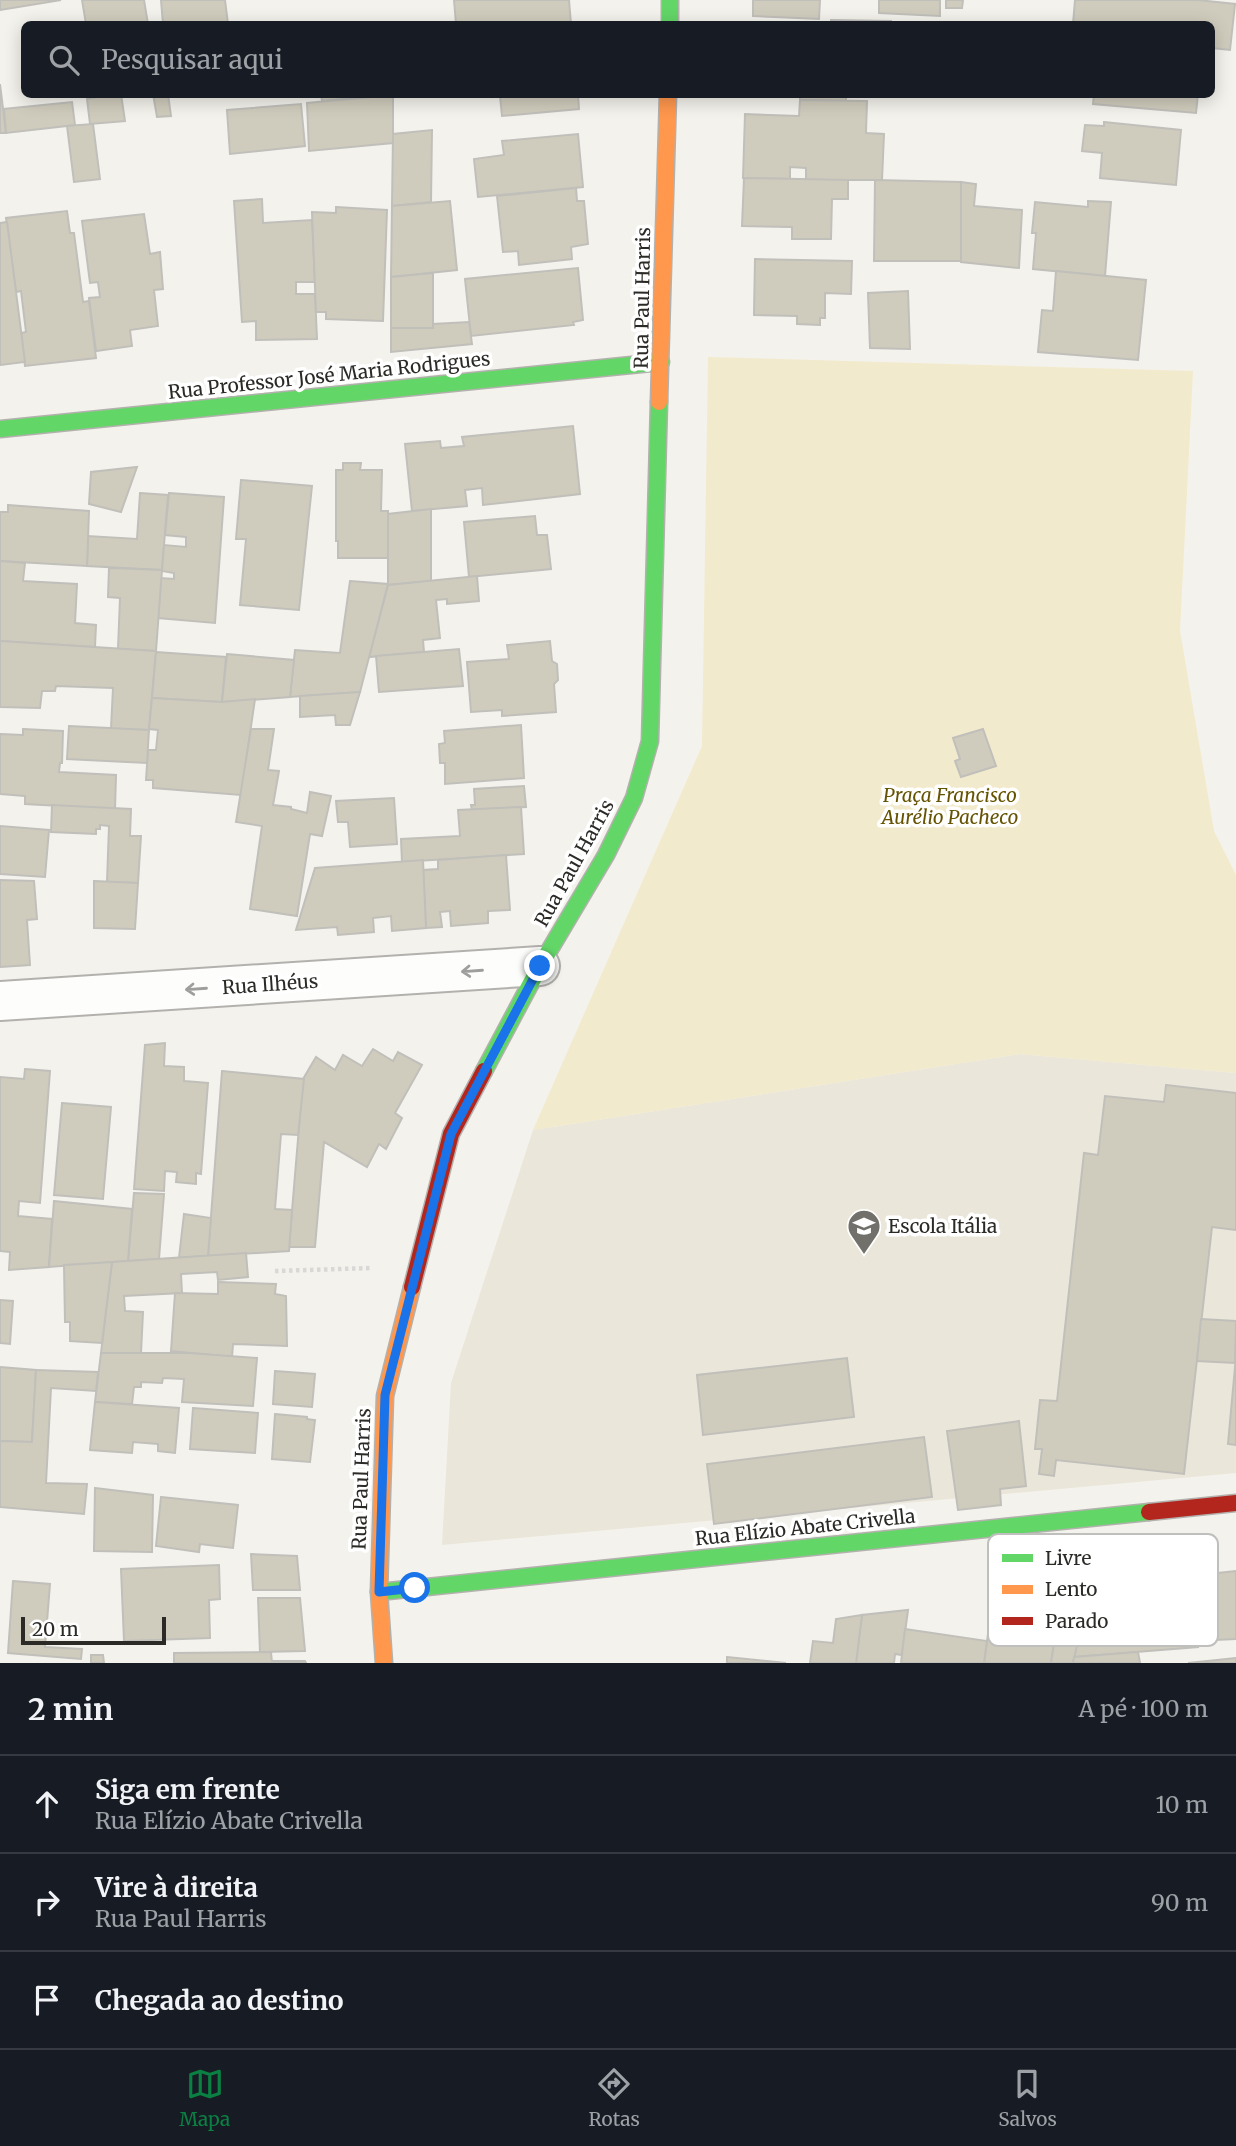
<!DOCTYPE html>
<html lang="pt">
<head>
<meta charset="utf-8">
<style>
	body { margin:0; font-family:Merriweather,serif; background:#20242c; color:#f1f3f6 }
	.scale { position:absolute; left:21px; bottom:18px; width:145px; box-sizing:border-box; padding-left:7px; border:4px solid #2b2a26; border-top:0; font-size:19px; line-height:24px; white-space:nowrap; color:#2b2a26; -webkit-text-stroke:5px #fff; paint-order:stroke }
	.stop { position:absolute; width:21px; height:21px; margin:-16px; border:5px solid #1a73e8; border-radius:50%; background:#fff }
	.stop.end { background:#1a73e8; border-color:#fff; box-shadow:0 2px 7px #0008 }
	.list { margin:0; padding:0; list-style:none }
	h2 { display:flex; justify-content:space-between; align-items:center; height:91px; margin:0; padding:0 28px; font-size:30px }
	h2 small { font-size:23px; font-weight:400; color:#9ea1a6 }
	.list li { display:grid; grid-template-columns:46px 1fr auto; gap:21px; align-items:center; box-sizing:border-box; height:98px; padding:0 28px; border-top:2px solid #363941 }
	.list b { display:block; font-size:26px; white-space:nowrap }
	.list p { margin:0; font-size:23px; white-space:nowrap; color:#9ea1a6 }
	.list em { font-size:23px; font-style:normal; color:#9ea1a6 }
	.icon { flex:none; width:38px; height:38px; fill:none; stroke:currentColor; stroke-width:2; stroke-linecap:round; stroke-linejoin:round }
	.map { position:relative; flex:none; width:1236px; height:1663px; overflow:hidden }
	.search { position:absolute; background:#171b24; box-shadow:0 4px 18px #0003; left:21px; right:21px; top:21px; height:77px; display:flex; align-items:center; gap:18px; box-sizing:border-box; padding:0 24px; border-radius:10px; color:#9ea1a6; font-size:26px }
	.sheet { height:385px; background:#171b24 }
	nav { display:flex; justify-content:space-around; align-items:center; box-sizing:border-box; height:98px; border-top:2px solid #363941; background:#171b24; font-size:19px; color:#9ea1a6 }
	nav a { display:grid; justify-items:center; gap:4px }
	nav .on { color:#0b8043 }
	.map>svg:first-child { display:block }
</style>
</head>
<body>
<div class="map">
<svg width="1236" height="1663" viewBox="0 0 1236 1663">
	<rect width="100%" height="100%" fill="#f4f2ec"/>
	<polygon fill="#eae6da" points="1019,1054 1236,1073 1236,1473 442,1545 451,1383 533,1130"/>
	<polygon fill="#f2eacc" points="708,357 1193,371 1180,631 1214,831 1236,875 1236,1073 1019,1054 533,1130 702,746"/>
	<g fill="#d0ccbd" stroke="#c0bfba" stroke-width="2">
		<polygon points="0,0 61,0 0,10"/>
		<polygon points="82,0 144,0 148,24 86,24"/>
		<polygon points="161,0 225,0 228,24 163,24"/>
		<polygon points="454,0 569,0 571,24 456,24"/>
		<polygon points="753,0 820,0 819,19 753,16"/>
		<polygon points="879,0 940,0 940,16 879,13"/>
		<polygon points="946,0 963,0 962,8 946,8"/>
		<polygon points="1075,0 1198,0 1235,4 1230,50 1212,48 1212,24 1073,24"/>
		<polygon points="831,20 891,21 891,24 831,24"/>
		<polygon points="0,84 6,133 0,133"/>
		<polygon points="113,94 121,94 125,121 90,124 87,99"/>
		<polygon points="153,94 168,94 171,116 157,117"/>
		<polygon points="321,94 376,94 376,96 322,101"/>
		<polygon points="493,94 578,94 579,109 502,116 500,96 493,97"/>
		<polygon points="800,94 846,94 846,101 800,100"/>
		<polygon points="1094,94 1198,94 1196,113 1093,104"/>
		<polygon points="393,95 393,143 309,151 307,103"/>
		<polygon points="800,100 867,101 866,133 884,134 882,180 806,180 806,168 790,167 790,179 743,178 745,114 799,116"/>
		<polygon points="72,102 75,125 6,133 4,109"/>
		<polygon points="301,104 305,146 230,154 227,110"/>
		<polygon points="1104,122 1181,130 1176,185 1100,178 1102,153 1082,151 1085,125 1104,126"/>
		<polygon points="93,124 100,179 74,182 67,126"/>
		<polygon points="432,130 431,202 392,206 393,134"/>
		<polygon points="578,134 583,187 478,197 474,159 504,155 502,141"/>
		<polygon points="744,178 848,180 848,199 832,199 831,239 792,239 792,227 742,226"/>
		<polygon points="875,180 961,182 961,261 874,261"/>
		<polygon points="961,182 976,184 974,206 1022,210 1019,268 961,262"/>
		<polygon points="576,188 577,201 584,201 588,244 571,247 572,259 519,265 518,251 503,252 497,196"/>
		<polygon points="262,199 263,223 312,220 315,282 296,282 296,294 315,294 317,339 256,340 256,321 242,322 234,201"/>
		<polygon points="450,201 457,270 391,277 392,206"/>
		<polygon points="1088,201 1111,202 1105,276 1033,269 1036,233 1032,233 1035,202 1088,207"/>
		<polygon points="336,207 387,210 383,321 326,319 326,312 316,312 312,212 336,213"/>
		<polygon points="67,211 70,233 74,233 83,302 89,301 96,358 25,366 21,333 26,332 21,291 16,292 6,218"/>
		<polygon points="144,214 150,254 160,252 163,289 154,290 158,326 130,330 132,346 96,351 89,298 100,297 98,282 90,283 82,221"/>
		<polygon points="7,222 25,362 0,365 0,223"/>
		<polygon points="755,259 852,261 851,294 825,293 825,318 820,318 820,325 797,324 797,316 754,315"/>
		<polygon points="578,268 583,320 573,322 574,325 471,336 465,279"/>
		<polygon points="1056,271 1146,280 1138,360 1038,352 1042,310 1053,311"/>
		<polygon points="433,273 433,328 391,328 391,277"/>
		<polygon points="908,291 910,349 870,348 868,293"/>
		<polygon points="469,322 472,344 391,352 391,328 433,328 433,324"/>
		<polygon points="573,426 580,494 483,505 482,488 465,490 467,506 412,511 405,444 440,441 441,448 464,446 462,437"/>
		<polygon points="343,463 361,463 360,470 382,470 381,511 388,511 388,558 338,558 338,541 336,541 336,470 343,470"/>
		<polygon points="137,467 121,512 89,504 91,472"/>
		<polygon points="241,480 312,486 299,610 240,605 246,539 236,539"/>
		<polygon points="140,493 168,495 162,570 87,566 88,536 137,539"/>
		<polygon points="169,493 224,497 215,623 158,618 161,578 174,579 174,573 162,571 164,545 186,547 186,537 165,535"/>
		<polygon points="8,505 89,511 87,566 0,561 0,512 8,512"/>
		<polygon points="431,509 431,581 388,585 388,514"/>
		<polygon points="535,516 537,535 547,535 551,569 469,577 464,522"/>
		<polygon points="0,561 25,563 23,581 77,584 75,623 96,625 95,647 0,641"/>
		<polygon points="109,568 162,570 156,651 118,649 120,598 108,597"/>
		<polygon points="477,576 479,601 447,604 447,599 436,600 440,638 423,640 424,652 369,657 388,585"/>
		<polygon points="350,581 388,584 360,692 290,697 295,650 340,653"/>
		<polygon points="0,641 156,651 149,730 111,729 113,688 56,686 55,691 42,691 40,708 0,707"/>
		<polygon points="550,641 552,661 557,664 558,680 554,684 556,712 502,716 502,710 471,712 467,662 509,659 507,645"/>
		<polygon points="459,649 463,686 379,692 376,656"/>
		<polygon points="156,652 226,657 222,702 152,698"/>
		<polygon points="227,654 294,660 290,697 222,702"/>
		<polygon points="360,692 350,725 336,725 335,715 300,717 300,696"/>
		<polygon points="152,698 222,702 255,699 241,795 153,788 153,780 146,780 148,750 156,750 158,730 149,729"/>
		<polygon points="521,725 524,778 445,784 445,763 440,763 439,744 445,743 444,731"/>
		<polygon points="69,726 149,730 147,763 67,759"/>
		<polygon points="23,729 63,731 62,763 60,763 59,772 116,775 115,809 25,804 25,796 0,794 0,734 23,735"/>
		<polygon points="251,729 274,729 268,770 279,771 273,805 291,807 291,809 307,813 310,792 331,796 322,836 310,834 297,916 250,909 262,826 236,822"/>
		<polygon points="983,729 996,766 961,777 955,761 960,759 953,738"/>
		<polygon points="524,786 526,807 472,810 471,805 475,805 474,789"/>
		<polygon points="394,798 397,844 350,847 348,822 338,822 336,801"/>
		<polygon points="52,805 131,809 130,836 141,836 138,883 107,882 109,826 100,825 100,829 96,829 96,834 51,832"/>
		<polygon points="521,807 524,854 402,862 401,839 460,836 458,810"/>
		<polygon points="0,826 49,830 45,877 0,874"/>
		<polygon points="506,855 510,910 488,911 488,923 451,926 450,911 440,912 442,927 426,928 423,870 438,869 438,860"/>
		<polygon points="423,860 426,928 392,931 391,916 373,918 374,932 338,935 337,927 296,930 315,868"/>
		<polygon points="0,880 34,881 37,919 27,920 30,965 0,967"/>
		<polygon points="94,881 138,883 135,929 94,928"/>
		<polygon points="165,1043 164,1066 184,1067 184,1081 208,1083 201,1174 196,1173 196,1184 176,1182 177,1172 165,1171 164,1191 134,1189 145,1045"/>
		<polygon points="373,1049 393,1061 398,1052 422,1065 395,1113 402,1118 386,1149 379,1144 367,1167 324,1142 315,1247 289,1247 303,1079 316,1057 335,1070 343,1055 362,1066"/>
		<polygon points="25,1069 50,1071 40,1203 19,1201 18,1216 52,1219 49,1267 9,1270 10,1252 0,1251 0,1077 24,1079"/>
		<polygon points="222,1071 304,1079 298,1135 281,1134 275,1209 292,1210 289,1251 208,1256"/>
		<polygon points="1166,1085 1236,1093 1236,1230 1212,1227 1184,1474 1056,1460 1054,1476 1039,1474 1042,1449 1035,1449 1040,1400 1057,1401 1084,1153 1098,1155 1105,1096 1164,1102"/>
		<polygon points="62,1103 111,1107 103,1199 54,1195"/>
		<polygon points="134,1193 164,1194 159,1259 128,1261"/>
		<polygon points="54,1201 132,1209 128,1261 49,1267"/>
		<polygon points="184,1214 211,1218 208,1256 179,1258"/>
		<polygon points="246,1253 248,1277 218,1280 217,1272 181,1274 182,1293 124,1296 125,1311 143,1312 141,1353 101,1353 112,1262"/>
		<polygon points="112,1262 102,1343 70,1341 70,1322 65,1322 64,1265"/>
		<polygon points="218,1282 276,1284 275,1294 286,1296 287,1346 233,1344 232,1357 171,1351 175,1293 218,1294"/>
		<polygon points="0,1300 13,1301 10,1344 0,1343"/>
		<polygon points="1201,1319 1236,1321 1235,1363 1197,1361"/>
		<polygon points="101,1353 189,1353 257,1358 253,1406 182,1402 184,1379 163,1378 162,1383 141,1382 141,1387 134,1387 132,1404 95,1402"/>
		<polygon points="1236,1356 1236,1445 1228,1444"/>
		<polygon points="847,1358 854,1417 703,1435 697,1375"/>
		<polygon points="0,1367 36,1370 32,1442 0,1441"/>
		<polygon points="36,1370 98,1372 96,1391 51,1388 46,1483 87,1484 84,1514 0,1507 0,1441 32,1442"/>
		<polygon points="275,1371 315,1374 312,1407 273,1404"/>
		<polygon points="95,1402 179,1408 175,1453 158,1451 158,1444 133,1442 132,1453 90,1450"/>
		<polygon points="193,1408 258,1413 255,1453 190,1449"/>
		<polygon points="275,1414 307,1417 307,1419 315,1420 310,1462 272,1459"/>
		<polygon points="1019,1421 1026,1486 1000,1489 1001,1505 958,1510 947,1431"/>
		<polygon points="924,1437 932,1497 714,1524 707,1464"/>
		<polygon points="95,1488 153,1495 152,1552 94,1551"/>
		<polygon points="161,1497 238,1505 233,1548 200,1544 199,1552 156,1546"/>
		<polygon points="251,1554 297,1556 300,1590 253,1590"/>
		<polygon points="219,1565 220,1599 209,1600 210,1638 124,1641 121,1569"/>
		<polygon points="1236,1571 1236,1639 1216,1640 1215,1627 1202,1628 1201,1616 1214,1615 1209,1574"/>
		<polygon points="13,1581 50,1584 45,1647 82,1649 81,1659 8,1653"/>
		<polygon points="1174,1593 1175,1604 1192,1602 1198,1647 1074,1657 1081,1628 1119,1633 1114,1601"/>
		<polygon points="258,1598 300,1598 305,1651 260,1652"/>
		<polygon points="908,1610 902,1655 895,1654 894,1663 856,1663 862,1615"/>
		<polygon points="862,1615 856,1663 810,1663 813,1641 833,1643 836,1619"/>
		<polygon points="990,1619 1022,1623 1022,1626 1056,1631 1051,1663 984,1663"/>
		<polygon points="905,1629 987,1641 984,1663 901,1663"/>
		<polygon points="1055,1638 1078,1641 1073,1663 1051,1663"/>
		<polygon points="271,1652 272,1663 174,1663 174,1653"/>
		<polygon points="1138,1652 1140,1663 1073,1663 1074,1657"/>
		<polygon points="91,1655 103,1655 104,1663 91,1663"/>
		<polygon points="727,1657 786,1663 727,1663"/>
		<polygon points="1236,1658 1236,1663 1188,1663"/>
		<polygon points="272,1661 305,1661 306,1663 272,1663"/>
	</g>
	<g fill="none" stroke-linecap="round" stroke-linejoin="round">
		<defs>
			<polyline id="street" points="0,1001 540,966"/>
			<g id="fast">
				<polyline points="670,0 670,24"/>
				<polyline points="0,429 661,362"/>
				<polyline points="484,1071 540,966 606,855 634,798 650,741 659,402"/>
				<polyline points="379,1592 1149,1512"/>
			</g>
			<g id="slow">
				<polyline points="659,402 668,94"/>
				<polyline points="384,1663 379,1592 385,1396 412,1287"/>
			</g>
			<g id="jam">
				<polyline points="412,1287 451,1134 484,1071"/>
				<polyline points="1149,1512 1236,1503"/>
			</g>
		</defs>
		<use href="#street" stroke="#b3b1ad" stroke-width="42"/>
		<use href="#fast" stroke="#b3b1ad" stroke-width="19"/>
		<use href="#slow" stroke="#b3b1ad" stroke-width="19"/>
		<use href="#jam" stroke="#b3b1ad" stroke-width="19"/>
		<polyline stroke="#d9d8d6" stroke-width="4.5" stroke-dasharray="3.5 3.5" stroke-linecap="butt" points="275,1271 372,1268"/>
		<use href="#street" stroke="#fdfdfc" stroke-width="38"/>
		<use href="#fast" stroke="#63d668" stroke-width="16"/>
		<use href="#slow" stroke="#ff974d" stroke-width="16"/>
		<use href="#jam" stroke="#b3261e" stroke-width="16"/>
	</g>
	<defs><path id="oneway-shaft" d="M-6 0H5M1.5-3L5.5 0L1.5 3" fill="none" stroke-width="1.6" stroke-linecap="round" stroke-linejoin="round" transform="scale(1.75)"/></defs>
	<g stroke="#9e9e9c">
		<use href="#oneway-shaft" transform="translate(472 971) rotate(176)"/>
		<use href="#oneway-shaft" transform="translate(196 989) rotate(176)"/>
	</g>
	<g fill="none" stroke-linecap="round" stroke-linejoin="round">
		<polyline stroke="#1a73e8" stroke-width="9" points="415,1588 379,1592 385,1395 451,1134 540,966"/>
	</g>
	<defs>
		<symbol id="school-pin" viewBox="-11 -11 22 30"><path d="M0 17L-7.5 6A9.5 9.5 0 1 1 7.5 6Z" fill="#71706b" stroke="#fff"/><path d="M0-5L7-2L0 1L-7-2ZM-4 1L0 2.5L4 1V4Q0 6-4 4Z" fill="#fff"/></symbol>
	</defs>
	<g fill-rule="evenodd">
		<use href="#school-pin" x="845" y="1207" width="38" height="52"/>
	</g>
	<g text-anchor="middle" stroke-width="7" stroke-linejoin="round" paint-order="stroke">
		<g font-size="19" fill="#2b2a26" stroke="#fff">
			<text transform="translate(642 298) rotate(-89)" y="7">Rua Paul Harris</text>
			<text transform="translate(329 375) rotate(-6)" y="7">Rua Professor José Maria Rodrigues</text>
			<text transform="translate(574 863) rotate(-61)" y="7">Rua Paul Harris</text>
			<text transform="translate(270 984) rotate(-4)" y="7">Rua Ilhéus</text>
			<text transform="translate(361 1479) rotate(-88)" y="7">Rua Paul Harris</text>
			<text transform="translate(805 1527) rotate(-6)" y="7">Rua Elízio Abate Crivella</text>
		</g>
		<g font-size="19" font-style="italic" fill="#665302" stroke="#fff">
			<text x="950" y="802">Praça Francisco<tspan x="950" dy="22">Aurélio Pacheco</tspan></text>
		</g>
		<g font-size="19" fill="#2b2a26" stroke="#fff" text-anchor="start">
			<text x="888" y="1233">Escola Itália</text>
		</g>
	</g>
	<rect x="988" y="1534" width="230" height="112" rx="10" fill="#fff" stroke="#bfbfbe" stroke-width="2"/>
	<rect x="1002" y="1554" width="31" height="8" fill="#63d668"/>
	<rect x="1002" y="1585" width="31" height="9" fill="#ff974d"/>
	<rect x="1002" y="1617" width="31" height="8" fill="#b3261e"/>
	<g font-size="19" fill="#2b2a26">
		<text x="1045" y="1565">Livre</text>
		<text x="1045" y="1596">Lento</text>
		<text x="1045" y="1628">Parado</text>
	</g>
</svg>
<div class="scale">20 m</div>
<div class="stop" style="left:415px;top:1588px"></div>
<div class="stop end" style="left:540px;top:966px"></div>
<div class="search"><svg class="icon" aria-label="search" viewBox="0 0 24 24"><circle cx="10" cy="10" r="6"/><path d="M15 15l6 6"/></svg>Pesquisar aqui</div>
</div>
<section class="sheet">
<h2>2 min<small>A pé · 100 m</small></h2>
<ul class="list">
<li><svg class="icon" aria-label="ahead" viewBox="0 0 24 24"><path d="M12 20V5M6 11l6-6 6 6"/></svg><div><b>Siga em frente</b><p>Rua Elízio Abate Crivella</p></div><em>10 m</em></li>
<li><svg class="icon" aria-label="right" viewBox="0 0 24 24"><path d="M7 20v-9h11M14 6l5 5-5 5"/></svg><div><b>Vire à direita</b><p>Rua Paul Harris</p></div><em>90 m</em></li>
<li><svg class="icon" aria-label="arrive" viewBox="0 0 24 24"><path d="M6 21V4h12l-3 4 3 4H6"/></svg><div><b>Chegada ao destino</b></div></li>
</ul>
</section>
<nav>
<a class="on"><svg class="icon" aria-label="map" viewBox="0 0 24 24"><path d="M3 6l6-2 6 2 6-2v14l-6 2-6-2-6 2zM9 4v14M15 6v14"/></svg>Mapa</a>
<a><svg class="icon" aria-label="directions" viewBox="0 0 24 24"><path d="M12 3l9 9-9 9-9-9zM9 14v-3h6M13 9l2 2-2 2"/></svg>Rotas</a>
<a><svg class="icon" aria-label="saved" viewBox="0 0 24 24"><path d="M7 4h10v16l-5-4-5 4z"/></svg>Salvos</a>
</nav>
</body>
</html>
